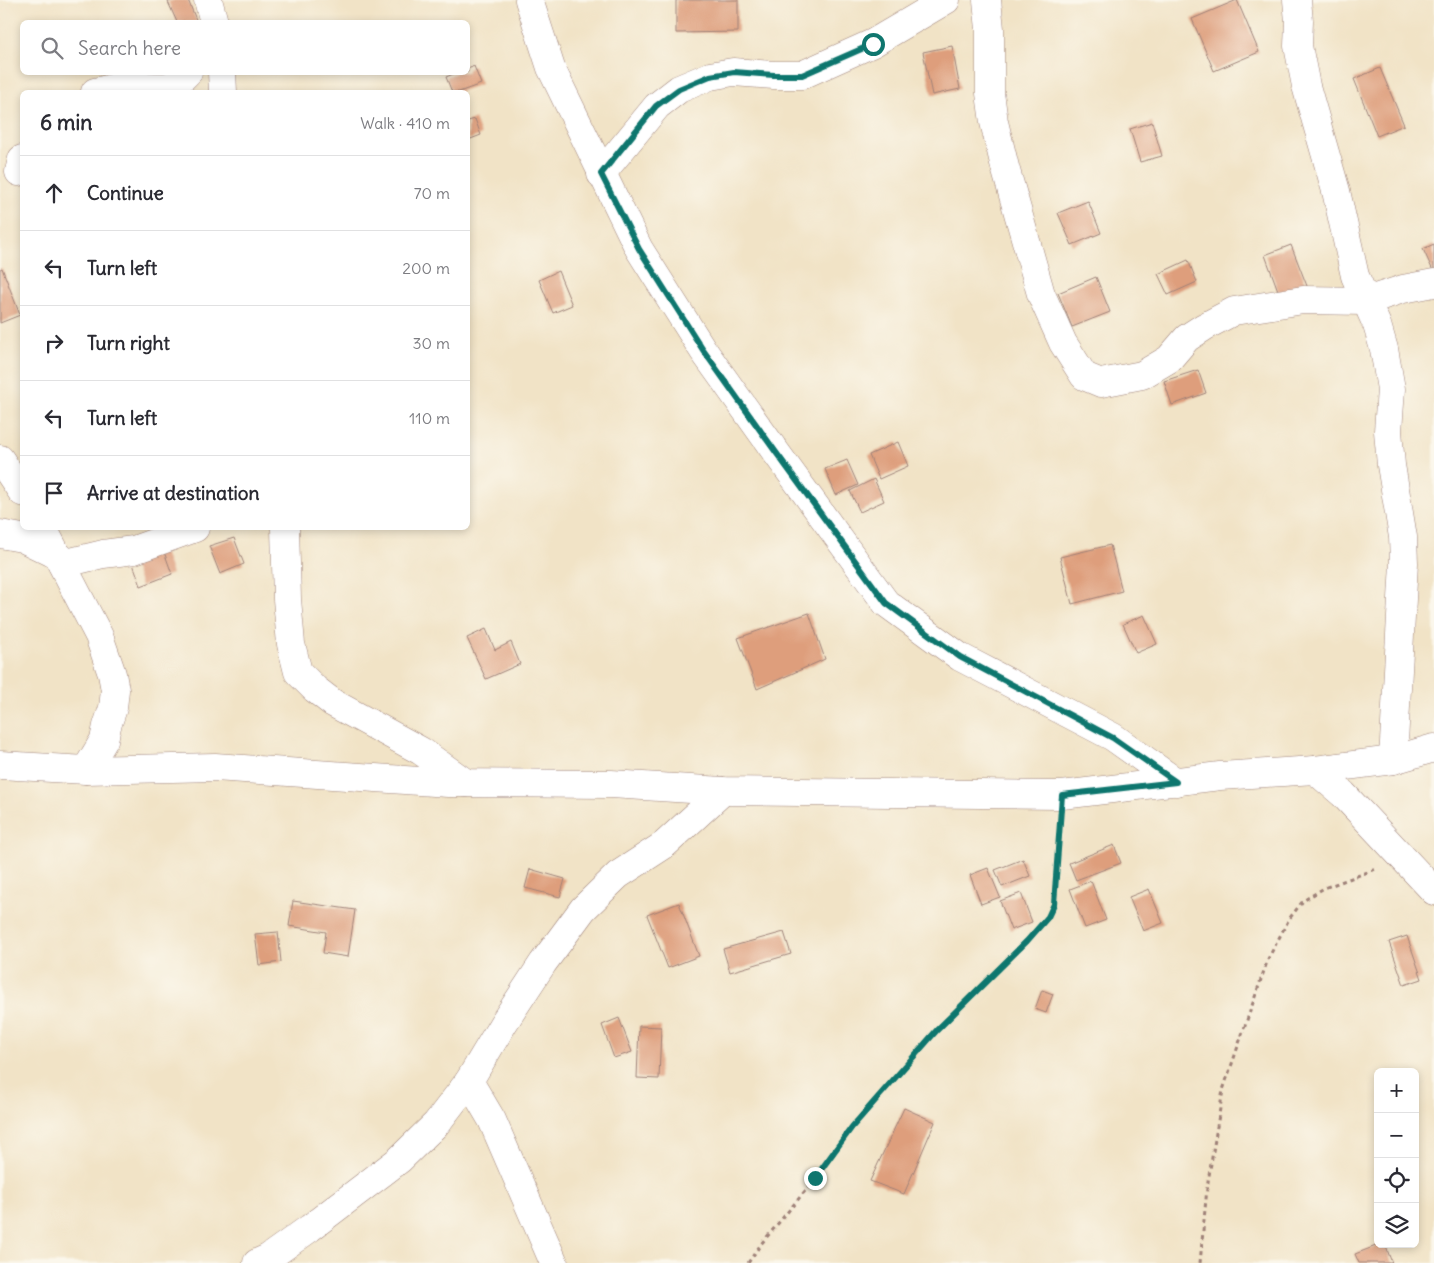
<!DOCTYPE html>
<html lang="en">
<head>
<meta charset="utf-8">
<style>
	body { margin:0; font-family:Delius,sans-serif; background:#f7f7f7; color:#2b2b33 }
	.controls { position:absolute; right:15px; bottom:15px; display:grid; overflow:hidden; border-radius:8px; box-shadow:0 2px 8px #0003 }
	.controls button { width:45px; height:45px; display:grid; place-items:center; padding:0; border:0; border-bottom:1px solid #e1e1e2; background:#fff; color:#2b2b33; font:25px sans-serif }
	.stop { position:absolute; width:15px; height:15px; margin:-11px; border:4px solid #0f766e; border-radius:50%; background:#fff }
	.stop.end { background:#0f766e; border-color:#fff; box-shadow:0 1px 5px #0008 }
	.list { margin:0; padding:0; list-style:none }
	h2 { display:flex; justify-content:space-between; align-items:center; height:65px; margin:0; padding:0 20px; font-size:21px }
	h2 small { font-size:16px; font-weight:400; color:#7c7c81 }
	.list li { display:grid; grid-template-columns:32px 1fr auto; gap:15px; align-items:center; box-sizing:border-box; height:75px; padding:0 20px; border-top:1px solid #e1e1e2 }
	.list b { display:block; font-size:19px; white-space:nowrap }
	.list em { font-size:16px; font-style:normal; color:#7c7c81 }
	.icon { flex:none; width:28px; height:28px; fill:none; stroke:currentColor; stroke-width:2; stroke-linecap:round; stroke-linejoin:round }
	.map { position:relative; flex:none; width:1434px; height:1263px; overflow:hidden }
	.search { position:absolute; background:#fff; box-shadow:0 2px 8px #0003; left:20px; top:20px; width:450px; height:55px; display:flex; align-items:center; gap:12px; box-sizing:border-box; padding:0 18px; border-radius:8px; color:#7c7c81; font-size:19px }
	.panel { position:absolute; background:#fff; box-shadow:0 2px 8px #0003; left:20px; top:90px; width:450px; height:440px; border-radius:8px }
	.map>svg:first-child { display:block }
</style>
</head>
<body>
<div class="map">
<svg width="1434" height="1263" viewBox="0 0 1434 1263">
	<rect width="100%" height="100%" fill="#fbf7ec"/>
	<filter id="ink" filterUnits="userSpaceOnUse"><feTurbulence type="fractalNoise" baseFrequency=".02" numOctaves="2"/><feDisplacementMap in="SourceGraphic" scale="10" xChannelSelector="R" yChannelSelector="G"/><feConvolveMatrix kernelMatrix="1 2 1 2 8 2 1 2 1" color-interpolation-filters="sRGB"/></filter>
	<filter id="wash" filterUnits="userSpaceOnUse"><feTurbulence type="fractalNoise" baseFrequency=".0096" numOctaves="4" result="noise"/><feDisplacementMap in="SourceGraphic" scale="20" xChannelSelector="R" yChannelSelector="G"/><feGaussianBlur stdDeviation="1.12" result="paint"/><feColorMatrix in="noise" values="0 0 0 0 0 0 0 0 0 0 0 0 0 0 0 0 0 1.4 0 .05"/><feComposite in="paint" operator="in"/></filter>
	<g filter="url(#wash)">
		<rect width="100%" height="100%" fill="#f1e3c6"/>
		<g id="blocks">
			<g fill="#de9e7b">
				<polygon points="174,0 188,0 197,22 177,22 168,2"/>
				<polygon points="676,0 738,0 738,32 676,33"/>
				<polygon points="1237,0 1259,52 1214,71 1192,19"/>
				<polygon points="952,46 960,89 932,95 923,52"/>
				<polygon points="474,66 481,84 459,92 452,92 446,77 458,72 468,72 468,69"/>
				<polygon points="1380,68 1404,125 1377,136 1354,79"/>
				<polygon points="475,119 481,135 468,140 468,121"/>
				<polygon points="1152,122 1162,156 1140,162 1130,129"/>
				<polygon points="1088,201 1101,233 1072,245 1058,213"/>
				<polygon points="1434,244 1434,273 1423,249"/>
				<polygon points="1291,245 1307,286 1280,296 1265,255"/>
				<polygon points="1188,260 1197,282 1168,295 1158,274"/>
				<polygon points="2,268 20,315 0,323 0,269"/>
				<polygon points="558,271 572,305 553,313 539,280"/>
				<polygon points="1096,277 1110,312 1072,327 1058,293"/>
				<polygon points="1198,370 1206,393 1172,405 1164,381"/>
				<polygon points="898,442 908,466 879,479 869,455"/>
				<polygon points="847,460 858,485 836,495 825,469"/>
				<polygon points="874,479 884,501 860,512 850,491"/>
				<polygon points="234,538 244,564 220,574 209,546"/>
				<polygon points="1110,545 1122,591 1072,604 1060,557"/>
				<polygon points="163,549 172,574 141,586 132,561"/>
				<polygon points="809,613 825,659 757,689 738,638"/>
				<polygon points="1144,615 1157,644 1136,653 1123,624"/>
				<polygon points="486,629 495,650 511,642 520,664 486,679 467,638"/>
				<polygon points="1114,845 1121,863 1076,880 1069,863"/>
				<polygon points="1023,859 1030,876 1002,887 995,870"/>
				<polygon points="988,868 1000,897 981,904 970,875"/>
				<polygon points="530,869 565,879 560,897 525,888"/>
				<polygon points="1091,881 1106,920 1085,928 1070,889"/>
				<polygon points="1149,889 1163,923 1143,931 1129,897"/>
				<polygon points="1021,893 1032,922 1011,930 1000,901"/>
				<polygon points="293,901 355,910 348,957 323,953 326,932 289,926"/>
				<polygon points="679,903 699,956 668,968 647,915"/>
				<polygon points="278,932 281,962 259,965 255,934"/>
				<polygon points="784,932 791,954 730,972 723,949"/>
				<polygon points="1407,936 1422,979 1404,985 1389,942"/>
				<polygon points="1042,990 1053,994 1046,1013 1035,1009"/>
				<polygon points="619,1018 632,1052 614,1058 602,1025"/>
				<polygon points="639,1026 661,1027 659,1079 637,1078"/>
				<polygon points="904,1108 935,1122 904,1194 870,1181"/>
				<polygon points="1381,1244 1385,1244 1392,1263 1359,1263 1355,1254"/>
			</g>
		</g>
	</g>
	<g filter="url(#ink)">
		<use href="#blocks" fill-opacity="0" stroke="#9e8178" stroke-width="1"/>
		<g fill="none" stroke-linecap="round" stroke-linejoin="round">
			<defs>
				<g id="street">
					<polyline points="208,0 214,22"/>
					<polyline points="529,0 551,68 639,249 703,350 775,451 886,603 960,657 1113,737 1176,782"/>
					<polyline points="987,0 990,29 990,93 994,122 1005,167 1041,294 1063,343 1084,376 1101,383 1142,375 1169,359 1187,338 1204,327 1234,311 1303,300 1366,301 1403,289 1434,283"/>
					<polyline points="1297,0 1299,21 1298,46 1306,86 1336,191 1355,276 1377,325 1384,349 1391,389 1388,431 1391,465 1403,537 1404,563 1393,760"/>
					<polyline points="222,72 223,92"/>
					<polyline points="95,92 121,86 144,86 164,87 176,84 188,72"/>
					<polyline points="19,172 22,159"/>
					<polyline points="601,174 657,106 679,89 710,76 733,72 774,75 802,75 873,43 946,0"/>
					<polyline points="0,459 22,492"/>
					<polyline points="43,528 99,636 112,674 115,690 113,708 107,726 104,740 86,770"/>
					<polyline points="285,528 287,599 291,644 298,672 315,689 333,703 421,751 466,783"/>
					<polyline points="0,534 22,538 59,556"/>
					<polyline points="62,564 103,554 134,550 195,528"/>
					<polyline points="1315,770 1343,794 1434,891"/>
					<polyline points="469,1081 492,1120 554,1263"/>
					<polyline points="257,1263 268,1258 310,1228 399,1160 436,1124 469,1081 503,1024 543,963 583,909 618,875 664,845 723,791"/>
				</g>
				<polyline id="secondary" points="0,765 86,770 215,767 448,783 611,784 723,791 1062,795 1220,776 1315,770 1393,760 1434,748"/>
			</defs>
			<use href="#street" stroke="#9e8178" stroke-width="29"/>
			<use href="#secondary" stroke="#9e8178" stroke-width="29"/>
			<g stroke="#9e8178" stroke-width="3" stroke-dasharray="4 4" stroke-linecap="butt">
				<polyline points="748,1263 761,1244 815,1179 852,1127 937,1030 1027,941 1048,917 1054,904 1060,823"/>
				<polyline points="1200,1263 1207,1188 1223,1090 1268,959 1289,919 1303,901 1324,888 1376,869"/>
			</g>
			<use href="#street" stroke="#fff" stroke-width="28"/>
			<use href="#secondary" stroke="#fff" stroke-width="28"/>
		</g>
	</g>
	<g fill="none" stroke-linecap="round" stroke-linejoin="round" filter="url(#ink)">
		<polyline stroke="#0f766e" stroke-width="6" points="815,1178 852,1127 937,1030 1027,941 1048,917 1054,904 1062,795 1176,782 1113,738 960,657 886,603 775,451 703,350 639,249 601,174 656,106 679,89 710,76 734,72 774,75 802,75 873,44"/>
	</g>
</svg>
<div class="controls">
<button>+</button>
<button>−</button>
<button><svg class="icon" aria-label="locate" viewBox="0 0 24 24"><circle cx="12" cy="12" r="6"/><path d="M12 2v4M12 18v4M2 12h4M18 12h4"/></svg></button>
<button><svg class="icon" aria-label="layers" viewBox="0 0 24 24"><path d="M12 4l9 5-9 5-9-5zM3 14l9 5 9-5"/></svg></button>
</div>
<div class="stop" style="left:873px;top:44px"></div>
<div class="stop end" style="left:815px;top:1178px"></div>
<div class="search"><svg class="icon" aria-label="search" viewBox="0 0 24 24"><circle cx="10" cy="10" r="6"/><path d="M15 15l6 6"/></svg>Search here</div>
<section class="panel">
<h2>6 min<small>Walk · 410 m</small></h2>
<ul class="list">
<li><svg class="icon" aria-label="ahead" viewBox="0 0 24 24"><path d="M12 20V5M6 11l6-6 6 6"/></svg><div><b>Continue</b></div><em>70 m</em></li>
<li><svg class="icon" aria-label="left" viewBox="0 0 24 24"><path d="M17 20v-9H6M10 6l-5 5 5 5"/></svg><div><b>Turn left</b></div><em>200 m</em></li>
<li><svg class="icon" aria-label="right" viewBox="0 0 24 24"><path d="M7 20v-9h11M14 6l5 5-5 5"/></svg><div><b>Turn right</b></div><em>30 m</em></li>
<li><svg class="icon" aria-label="left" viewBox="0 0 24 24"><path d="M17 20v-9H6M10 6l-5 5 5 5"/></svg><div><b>Turn left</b></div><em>110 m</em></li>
<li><svg class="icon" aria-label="arrive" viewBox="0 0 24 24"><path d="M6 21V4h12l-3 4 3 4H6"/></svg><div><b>Arrive at destination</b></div></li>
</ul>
</section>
</div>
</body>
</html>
